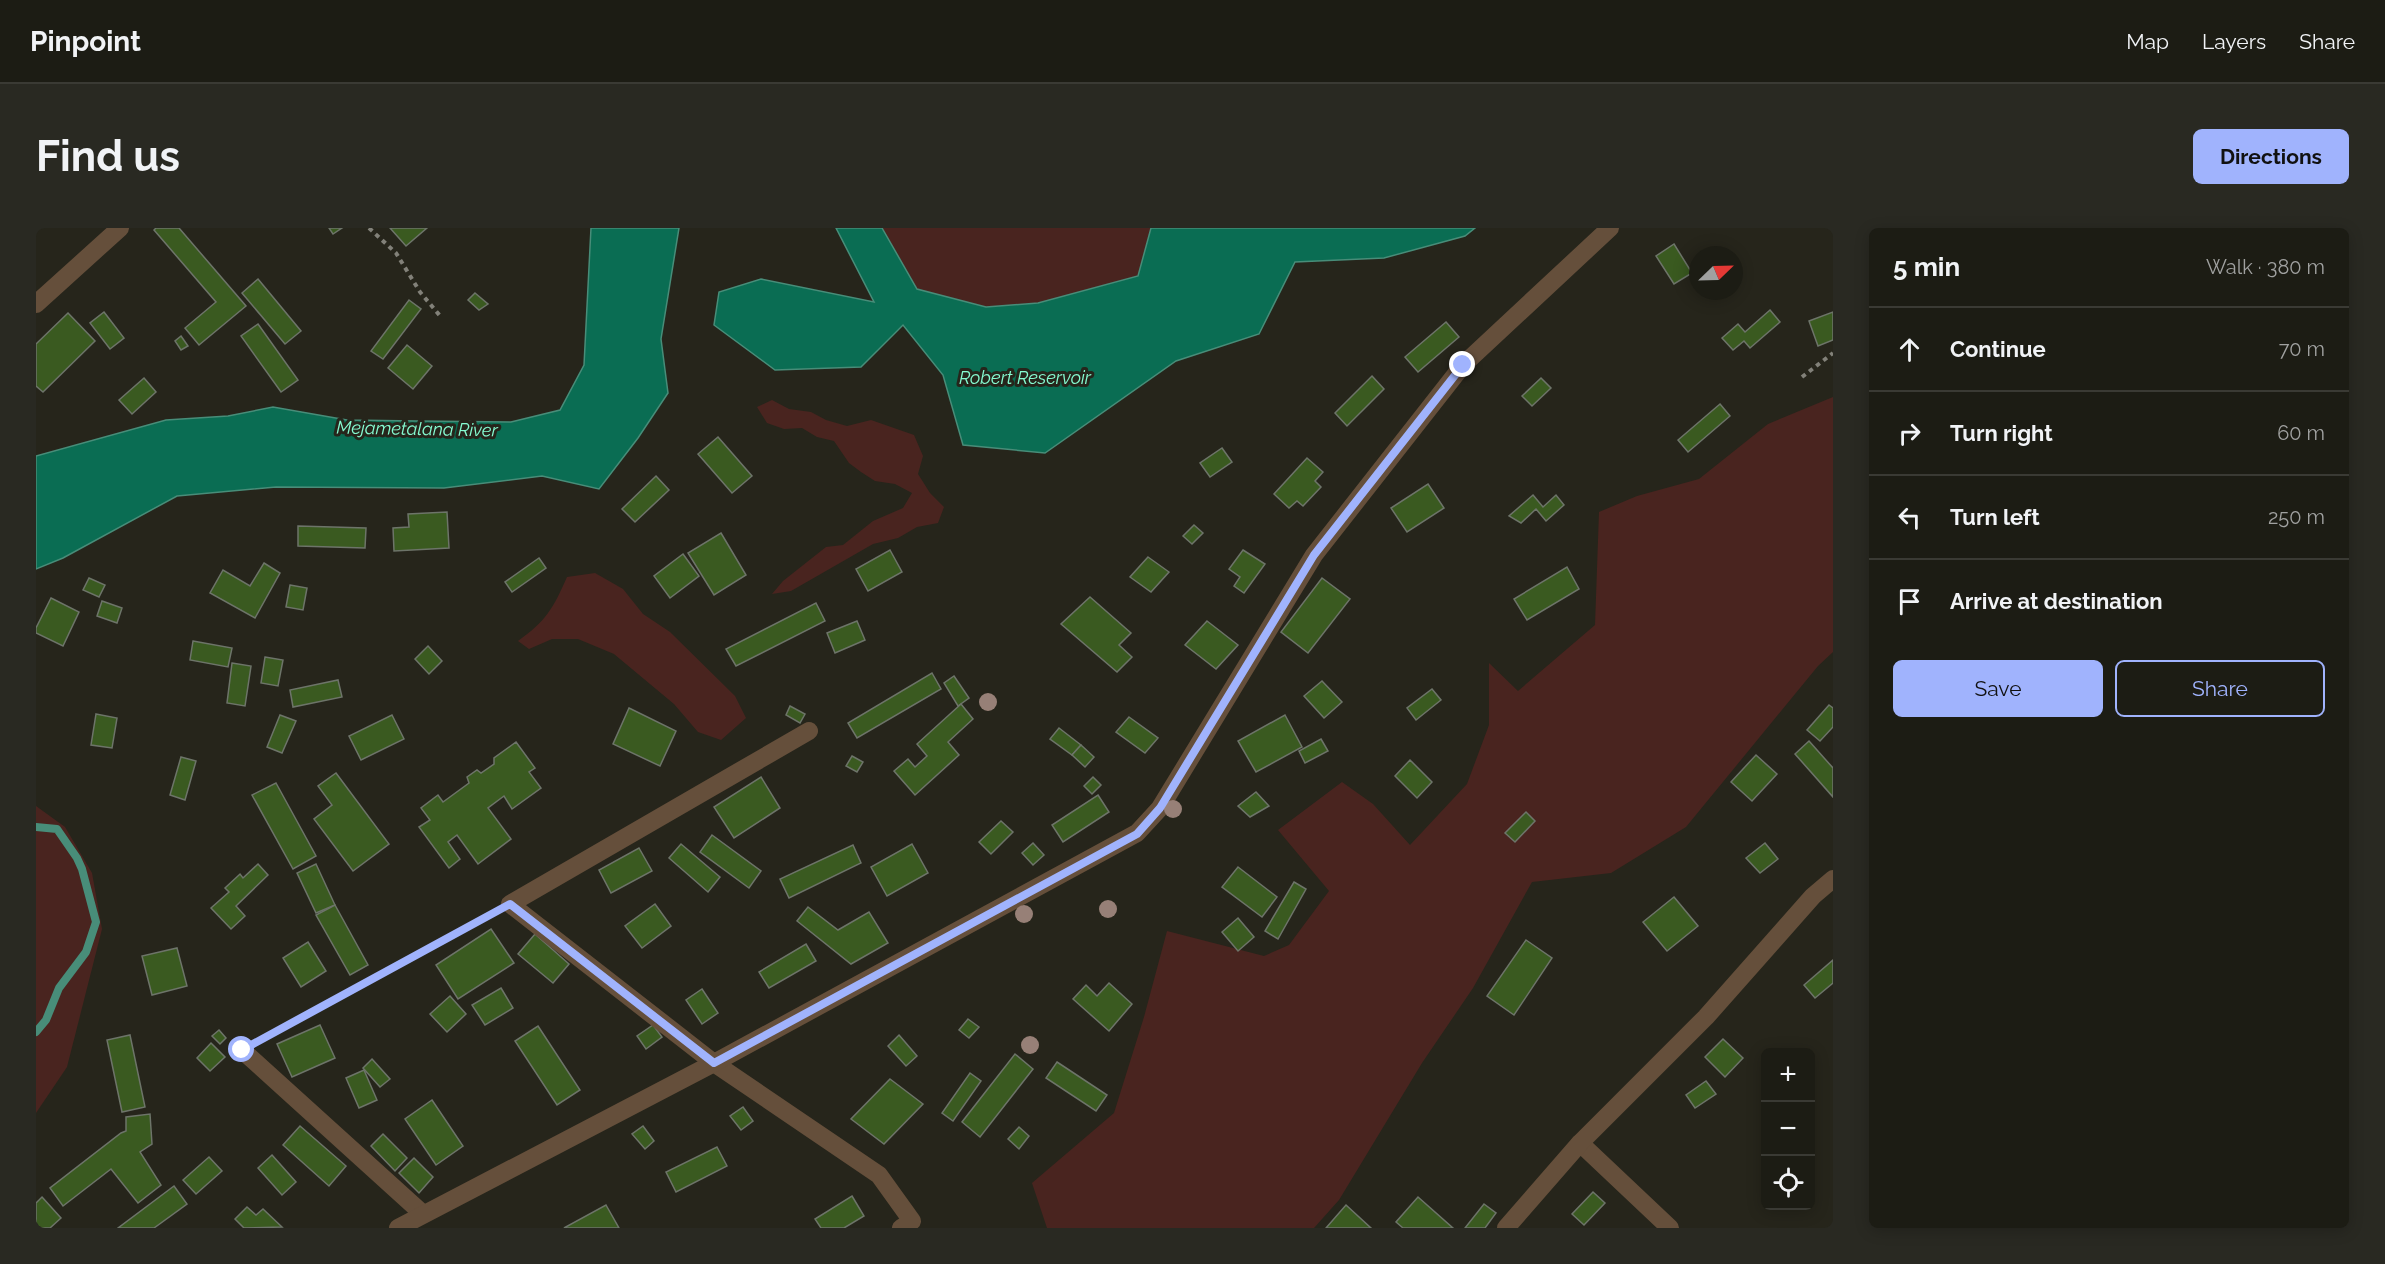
<!DOCTYPE html>
<html lang="en">
<head>
<meta charset="utf-8">
<style>
	body { margin:0; font-family:Raleway,sans-serif; background:#292922; color:#f1f3f6 }
	.controls { position:absolute; right:18px; bottom:18px; display:grid; overflow:hidden; border-radius:9px; box-shadow:0 3px 15px #0003 }
	.controls button { width:54px; height:54px; display:grid; place-items:center; padding:0; border:0; border-bottom:2px solid #3a3a34; background:#1c1c14; color:#f1f3f6; font:30px sans-serif }
	.compass { position:absolute; left:1653px; top:18px; width:54px; height:54px; border-radius:50%; background:#1c1c14; box-shadow:0 3px 15px #0003; rotate:67deg }
	.stop { position:absolute; width:18px; height:18px; margin:-14px; border:4px solid #a0b3fd; border-radius:50%; background:#fff }
	.stop.end { background:#a0b3fd; border-color:#fff; box-shadow:0 2px 6px #0008 }
	.list { margin:0; padding:0; list-style:none }
	h2 { display:flex; justify-content:space-between; align-items:center; height:78px; margin:0; padding:0 24px; font-size:26px }
	h2 small { font-size:20px; font-weight:400; color:#a0a1a0 }
	.list li { display:grid; grid-template-columns:39px 1fr auto; gap:18px; align-items:center; box-sizing:border-box; height:84px; padding:0 24px; border-top:2px solid #3a3a34 }
	.list b { display:block; font-size:22px; white-space:nowrap }
	.list em { font-size:20px; font-style:normal; color:#a0a1a0 }
	.actions { display:flex; gap:12px; padding:18px 24px }
	.actions a { flex:1; padding:14px 0; border:2px solid #a0b3fd; border-radius:9px; text-align:center; font-size:21px; color:#a0b3fd }
	.actions .main { background:#a0b3fd; color:#111 }
	.icon { flex:none; width:33px; height:33px; fill:none; stroke:currentColor; stroke-width:2; stroke-linecap:round; stroke-linejoin:round }
	.map { position:relative; flex:none; width:1797px; height:1000px; overflow:hidden; border-radius:9px }
	header { display:flex; align-items:center; gap:36px; box-sizing:border-box; height:84px; padding:0 30px; background:#1c1c14; border-bottom:2px solid #3a3a34 }
	header strong { font-size:28px }
	nav { display:flex; gap:33px; margin-inline-start:auto; font-size:21px }
	.intro { display:flex; align-items:center; justify-content:space-between; box-sizing:border-box; height:144px; padding:0 36px }
	h1 { margin:0; font-size:42px }
	.button { padding:15px 27px; border-radius:9px; background:#a0b3fd; color:#111; font-size:21px; font-weight:700 }
	main { display:flex; gap:36px; padding:0 36px }
	aside { flex:1; background:#1c1c14; border-radius:9px; box-shadow:0 3px 15px #0003 }
	.map>svg:first-child { display:block }
</style>
</head>
<body>
<header>
<strong>Pinpoint</strong>
<nav><a>Map</a><a>Layers</a><a>Share</a></nav>
</header>
<div class="intro"><h1>Find us</h1><a class="button">Directions</a></div>
<main>
<div class="map">
<svg width="1797" height="1000" viewBox="0 0 1797 1000">
	<rect width="100%" height="100%" fill="#26251b"/>
	<g fill="#49241f">
		<polygon points="846,0 1115,0 1102,48 1002,75 950,79 881,61"/>
		<polygon points="1797,169 1797,424 1782,438 1650,599 1575,645 1496,654 1437,760 1386,835 1303,972 1278,1000 1011,1000 996,955 1078,885 1108,789 1131,703 1228,728 1253,717 1293,663 1242,602 1306,554 1337,576 1374,617 1431,556 1453,497 1453,435 1482,463 1559,397 1563,284 1601,268 1663,251 1732,196"/>
		<polygon points="736,172 753,181 775,184 790,192 811,198 835,192 878,207 887,228 882,246 894,265 908,279 902,295 881,299 862,310 837,316 755,363 736,366 747,353 790,319 807,317 837,293 867,280 876,265 859,256 839,253 825,244 813,235 798,213 781,209 766,200 748,201 731,195 721,179"/>
		<path d="M559 345 587 361 607 386 634 404 699 468 710 490 685 512 662 504 638 476 578 426 542 411H516L493 421 482 413C510 393 517 381 531 349Z"/>
		<polygon points="0,578 29,599 56,645 66,701 31,839 0,885"/>
	</g>
	<g fill="#0a6d53" stroke="#488d79" stroke-width="1.5">
		<polygon points="555,0 643,0 625,111 632,165 602,210 563,261 506,248 408,260 240,259 141,268 27,330 0,341 0,228 130,192 192,188 237,179 311,192 381,193 475,194 524,182 548,137"/>
		<polygon points="800,0 846,0 881,61 950,79 1002,75 1102,48 1115,0 1439,0 1429,8 1348,30 1259,34 1223,106 1140,133 1009,225 927,217 907,147 867,97 825,139 739,142 678,97 683,64 725,51 838,74"/>
	</g>
	<g fill="none" stroke-linecap="round" stroke-linejoin="round">
		<polyline stroke="#488d79" stroke-width="8" points="0,599 21,601 41,630 46,641 60,694 50,724 23,760 10,792 0,804"/>
	</g>
	<g fill="#3a5a20" stroke="#6d7469" stroke-width="1.5">
		<polygon points="120,0 143,0 210,78 163,117 149,100 180,74 118,2"/>
		<polygon points="293,0 306,0 297,6"/>
		<polygon points="354,0 391,0 370,18"/>
		<polygon points="1638,16 1656,45 1638,56 1620,28"/>
		<polygon points="222,51 265,103 249,116 206,65"/>
		<polygon points="439,65 452,76 443,82 432,72"/>
		<polygon points="373,72 385,81 347,131 335,123"/>
		<polygon points="1734,82 1744,94 1714,120 1708,113 1697,122 1686,110 1702,96 1709,104"/>
		<polygon points="68,84 88,110 74,121 54,95"/>
		<polygon points="1797,84 1797,112 1782,118 1773,93"/>
		<polygon points="32,85 59,113 7,164 0,158 0,116"/>
		<polygon points="1410,94 1423,109 1382,144 1369,129"/>
		<polygon points="222,96 262,152 245,164 205,108"/>
		<polygon points="145,108 152,118 145,122 139,113"/>
		<polygon points="371,117 396,138 377,161 352,140"/>
		<polygon points="1336,148 1348,161 1311,198 1299,185"/>
		<polygon points="108,150 120,164 96,186 83,172"/>
		<polygon points="1505,150 1515,160 1496,178 1486,168"/>
		<polygon points="1684,176 1694,188 1652,224 1642,212"/>
		<polygon points="682,209 716,248 696,265 662,226"/>
		<polygon points="1186,220 1196,234 1174,249 1164,235"/>
		<polygon points="1271,230 1287,244 1279,253 1285,259 1267,278 1261,273 1253,280 1238,266"/>
		<polygon points="620,248 633,262 599,294 586,281"/>
		<polygon points="1392,256 1408,280 1371,304 1355,280"/>
		<polygon points="1497,267 1507,279 1520,267 1528,277 1510,293 1500,281 1485,295 1473,288"/>
		<polygon points="411,284 413,320 358,323 357,300 373,299 372,286"/>
		<polygon points="1158,297 1167,305 1156,316 1147,308"/>
		<polygon points="262,298 330,300 329,320 262,318"/>
		<polygon points="685,305 710,347 678,367 652,325"/>
		<polygon points="854,322 866,344 832,363 820,341"/>
		<polygon points="1207,322 1229,336 1208,365 1198,358 1204,349 1193,341"/>
		<polygon points="647,326 663,348 634,370 618,348"/>
		<polygon points="1112,329 1133,344 1115,364 1094,349"/>
		<polygon points="503,330 510,340 476,364 469,354"/>
		<polygon points="228,335 244,345 219,390 174,365 187,342 214,358"/>
		<polygon points="1531,339 1543,361 1491,392 1478,371"/>
		<polygon points="53,350 69,357 63,369 47,362"/>
		<polygon points="1286,350 1314,371 1272,425 1245,404"/>
		<polygon points="254,357 271,360 267,382 250,379"/>
		<polygon points="1054,369 1095,405 1083,417 1096,429 1081,444 1025,396"/>
		<polygon points="15,370 43,384 27,418 0,405 0,400"/>
		<polygon points="66,373 86,380 81,395 61,388"/>
		<polygon points="780,375 789,393 700,438 690,421"/>
		<polygon points="821,393 829,412 799,425 791,405"/>
		<polygon points="1171,393 1202,417 1180,441 1149,417"/>
		<polygon points="157,413 196,420 192,439 154,432"/>
		<polygon points="392,418 406,433 393,446 379,431"/>
		<polygon points="229,429 247,432 242,458 225,455"/>
		<polygon points="196,435 215,438 209,478 191,475"/>
		<polygon points="896,445 905,461 821,510 812,495"/>
		<polygon points="918,448 933,470 922,478 908,455"/>
		<polygon points="302,452 306,469 257,479 254,462"/>
		<polygon points="1286,453 1306,474 1288,490 1268,468"/>
		<polygon points="1396,461 1405,472 1380,492 1371,480"/>
		<polygon points="925,476 937,491 912,514 923,527 879,567 858,543 872,531 879,539 891,528 881,516"/>
		<polygon points="1793,477 1797,480 1797,499 1784,513 1771,502"/>
		<polygon points="754,478 769,486 764,495 750,487"/>
		<polygon points="593,480 640,503 624,538 577,516"/>
		<polygon points="60,486 81,490 76,520 55,517"/>
		<polygon points="244,487 260,493 246,525 231,519"/>
		<polygon points="356,487 368,511 325,532 313,508"/>
		<polygon points="1249,487 1266,519 1220,544 1202,513"/>
		<polygon points="1093,489 1122,510 1109,525 1080,504"/>
		<polygon points="1023,500 1045,517 1036,527 1014,511"/>
		<polygon points="1285,511 1292,523 1269,535 1263,523"/>
		<polygon points="1773,513 1797,540 1797,569 1759,526"/>
		<polygon points="480,514 499,540 493,544 505,560 476,581 468,568 452,580 475,611 442,636 421,607 412,614 424,631 413,640 383,599 394,592 385,580 402,567 407,574 433,555 431,549 441,542 445,545 458,536 458,530"/>
		<polygon points="1045,517 1058,529 1049,539 1036,527"/>
		<polygon points="1720,527 1741,546 1716,573 1695,554"/>
		<polygon points="816,528 827,534 821,544 810,538"/>
		<polygon points="145,529 160,533 149,572 134,567"/>
		<polygon points="1374,532 1396,554 1381,570 1359,548"/>
		<polygon points="300,545 353,616 317,643 278,591 296,577 282,558"/>
		<polygon points="725,549 744,580 698,610 678,579"/>
		<polygon points="1057,549 1065,557 1056,566 1048,558"/>
		<polygon points="240,555 280,628 257,641 216,567"/>
		<polygon points="1220,564 1233,578 1214,589 1202,578"/>
		<polygon points="1062,567 1073,584 1027,614 1016,597"/>
		<polygon points="1490,584 1499,593 1479,614 1469,605"/>
		<polygon points="965,593 977,604 955,626 943,614"/>
		<polygon points="676,607 725,643 713,660 664,624"/>
		<polygon points="997,615 1008,627 997,637 986,625"/>
		<polygon points="1729,615 1742,631 1724,645 1710,630"/>
		<polygon points="645,616 684,649 672,664 633,630"/>
		<polygon points="876,616 892,645 851,668 835,639"/>
		<polygon points="817,617 825,635 753,670 744,651"/>
		<polygon points="603,620 616,643 575,665 563,642"/>
		<polygon points="222,636 232,647 200,678 209,688 195,701 175,680 193,664 189,660 204,646 207,650"/>
		<polygon points="280,636 299,677 280,685 261,645"/>
		<polygon points="1202,639 1241,669 1226,689 1186,659"/>
		<polygon points="1258,654 1270,661 1242,711 1229,703"/>
		<polygon points="1638,669 1662,698 1631,723 1607,694"/>
		<polygon points="619,676 635,698 606,720 589,698"/>
		<polygon points="299,677 332,737 314,747 280,687"/>
		<polygon points="772,679 802,702 833,684 852,715 815,736 761,693"/>
		<polygon points="1202,690 1218,709 1202,723 1186,704"/>
		<polygon points="455,701 478,735 422,771 400,737"/>
		<polygon points="499,706 533,736 517,755 482,726"/>
		<polygon points="1490,712 1516,730 1478,787 1451,768"/>
		<polygon points="272,714 290,743 265,759 247,730"/>
		<polygon points="770,716 780,733 733,760 723,744"/>
		<polygon points="141,720 151,758 116,767 106,728"/>
		<polygon points="1797,732 1797,755 1779,770 1768,757"/>
		<polygon points="1073,755 1096,776 1073,803 1037,771 1050,757 1061,768"/>
		<polygon points="465,760 477,780 449,797 436,777"/>
		<polygon points="666,761 682,785 666,796 650,772"/>
		<polygon points="414,768 430,786 411,804 394,786"/>
		<polygon points="932,791 943,799 933,810 923,802"/>
		<polygon points="284,797 299,830 256,849 241,816"/>
		<polygon points="617,797 626,809 610,821 601,808"/>
		<polygon points="502,798 544,862 521,877 479,813"/>
		<polygon points="183,802 190,810 184,816 176,808"/>
		<polygon points="94,807 109,879 86,884 71,812"/>
		<polygon points="863,807 881,828 870,838 852,818"/>
		<polygon points="1687,811 1707,830 1689,849 1669,829"/>
		<polygon points="175,815 189,829 174,843 161,830"/>
		<polygon points="979,826 997,841 944,909 926,894"/>
		<polygon points="336,831 354,851 344,859 327,840"/>
		<polygon points="1021,834 1071,867 1060,883 1010,850"/>
		<polygon points="328,842 341,872 323,880 310,850"/>
		<polygon points="934,845 945,853 917,893 906,885"/>
		<polygon points="854,851 887,876 848,916 815,891"/>
		<polygon points="1670,853 1680,866 1659,880 1650,867"/>
		<polygon points="396,872 427,918 400,937 369,891"/>
		<polygon points="707,879 717,893 705,902 694,888"/>
		<polygon points="114,886 116,916 104,924 125,957 102,975 75,941 27,978 14,960 85,905 90,903 90,889"/>
		<polygon points="264,898 310,938 293,958 247,917"/>
		<polygon points="607,898 618,913 609,921 596,906"/>
		<polygon points="983,899 993,908 983,921 972,911"/>
		<polygon points="347,906 371,930 359,943 335,918"/>
		<polygon points="681,919 691,938 640,964 630,944"/>
		<polygon points="236,927 260,954 246,967 222,940"/>
		<polygon points="173,929 186,943 160,966 147,952"/>
		<polygon points="378,930 397,949 383,965 363,945"/>
		<polygon points="138,958 151,976 118,1000 82,1000"/>
		<polygon points="1557,964 1569,975 1548,997 1536,986"/>
		<polygon points="816,968 828,988 808,1000 785,1000 779,991"/>
		<polygon points="6,969 25,990 14,1000 0,1000 0,975"/>
		<polygon points="1382,969 1417,1000 1367,1000 1360,994"/>
		<polygon points="1448,976 1460,985 1449,1000 1429,1000"/>
		<polygon points="570,977 583,1000 528,1000"/>
		<polygon points="1310,977 1335,1000 1290,1000"/>
		<polygon points="211,979 220,987 227,981 246,999 208,1000 199,991"/>
	</g>
	<g fill="none" stroke-linecap="round" stroke-linejoin="round">
		<g stroke="#828179" stroke-width="4" stroke-dasharray="4.5 4.5" stroke-linecap="butt">
			<polyline points="333,0 360,25 384,64 405,89"/>
			<polyline points="1766,149 1797,125"/>
			<polyline points="227,810 455,686"/>
		</g>
		<g stroke="#654f3b" stroke-width="18">
			<polyline points="0,76 84,0"/>
			<polyline points="773,503 474,676 678,835 843,947 876,993 865,1000"/>
			<polyline points="206,822 387,986"/>
			<polyline points="1544,915 1634,1000"/>
			<polyline points="362,1000 678,835 1101,605 1124,580 1278,327 1427,137 1574,0"/>
			<polyline points="1470,1000 1544,915 1670,789 1777,668 1797,651"/>
		</g>
	</g>
	<g fill="#978077">
		<circle cx="952" cy="474" r="9"/>
		<circle cx="1137" cy="581" r="9"/>
		<circle cx="1072" cy="681" r="9"/>
		<circle cx="988" cy="686" r="9"/>
		<circle cx="994" cy="817" r="9"/>
	</g>
	<g fill="none" stroke-linecap="round" stroke-linejoin="round">
		<polyline stroke="#a0b3fd" stroke-width="8" points="206,822 474,676 678,835 1101,606 1124,580 1278,327 1427,137"/>
	</g>
	<g text-anchor="middle" stroke-width="6" stroke-linejoin="round" paint-order="stroke">
		<g font-size="18" font-style="italic" fill="#86fcd2" stroke="#26251b">
			<text x="989" y="156">Robert Reservoir</text>
			<text transform="translate(381 201) rotate(1)" y="6">Mejametalana River</text>
		</g>
	</g>
</svg>
<div class="controls">
<button>+</button>
<button>−</button>
<button><svg class="icon" aria-label="locate" viewBox="0 0 24 24"><circle cx="12" cy="12" r="6"/><path d="M12 2v4M12 18v4M2 12h4M18 12h4"/></svg></button>
</div>
<svg class="compass" viewBox="-18 -18 36 36"><path d="M0-13l5 13h-10z" fill="#e53935"/><path d="M0 13l5-13h-10z" fill="#a0a1a0"/></svg>
<div class="stop" style="left:206px;top:822px"></div>
<div class="stop end" style="left:1427px;top:137px"></div>
</div>
<aside>
<h2>5 min<small>Walk · 380 m</small></h2>
<ul class="list">
<li><svg class="icon" aria-label="ahead" viewBox="0 0 24 24"><path d="M12 20V5M6 11l6-6 6 6"/></svg><div><b>Continue</b></div><em>70 m</em></li>
<li><svg class="icon" aria-label="right" viewBox="0 0 24 24"><path d="M7 20v-9h11M14 6l5 5-5 5"/></svg><div><b>Turn right</b></div><em>60 m</em></li>
<li><svg class="icon" aria-label="left" viewBox="0 0 24 24"><path d="M17 20v-9H6M10 6l-5 5 5 5"/></svg><div><b>Turn left</b></div><em>250 m</em></li>
<li><svg class="icon" aria-label="arrive" viewBox="0 0 24 24"><path d="M6 21V4h12l-3 4 3 4H6"/></svg><div><b>Arrive at destination</b></div></li>
</ul>
<div class="actions"><a class="main">Save</a><a>Share</a></div>
</aside>
</main>
</body>
</html>
